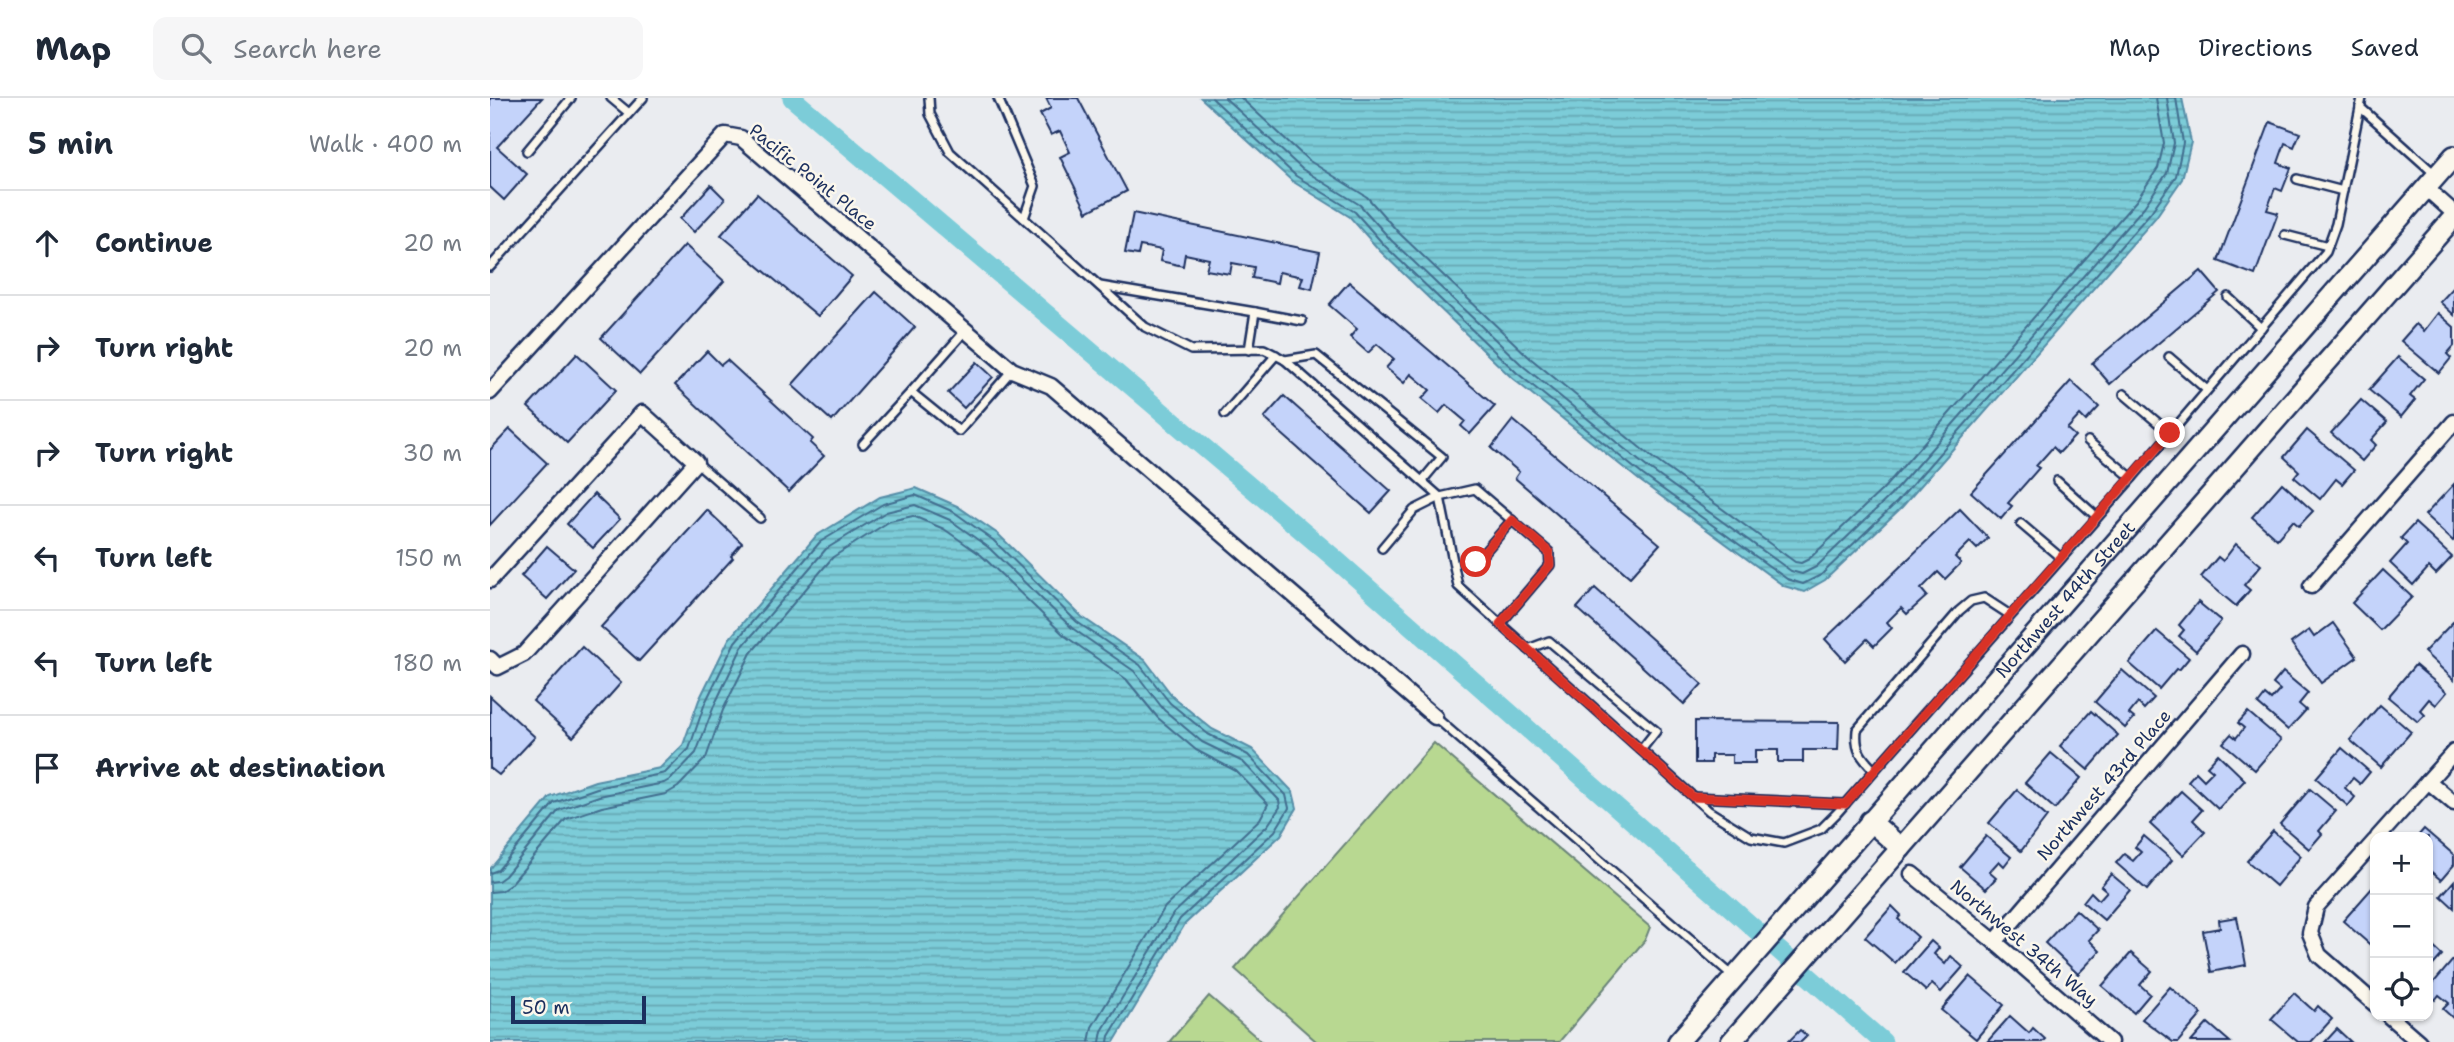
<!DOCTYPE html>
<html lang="en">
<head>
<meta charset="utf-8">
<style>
	body { margin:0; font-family:"Shantell Sans",sans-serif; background:#f6f6f7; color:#1f2937 }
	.controls { position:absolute; right:21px; bottom:21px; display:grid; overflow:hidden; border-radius:14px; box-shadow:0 2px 5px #0004 }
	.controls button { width:63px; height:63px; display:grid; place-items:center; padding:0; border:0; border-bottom:2px solid #e0e1e3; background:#fff; color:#1f2937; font:35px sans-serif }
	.scale { position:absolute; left:21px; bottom:18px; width:135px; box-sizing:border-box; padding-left:7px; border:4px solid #1b2f5e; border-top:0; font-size:19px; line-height:24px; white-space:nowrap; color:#1b2f5e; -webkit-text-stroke:5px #fbf7ec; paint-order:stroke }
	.stop { position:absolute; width:21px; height:21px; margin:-16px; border:5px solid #d93025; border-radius:50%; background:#fff }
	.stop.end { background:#d93025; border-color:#fff; box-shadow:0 2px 7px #0008 }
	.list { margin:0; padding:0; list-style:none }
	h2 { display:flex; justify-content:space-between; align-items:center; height:91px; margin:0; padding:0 28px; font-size:30px }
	h2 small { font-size:23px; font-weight:400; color:#747a83 }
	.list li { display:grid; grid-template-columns:46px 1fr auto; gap:21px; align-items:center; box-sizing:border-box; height:105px; padding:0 28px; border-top:2px solid #e0e1e3 }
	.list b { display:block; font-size:26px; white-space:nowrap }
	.list em { font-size:23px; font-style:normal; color:#747a83 }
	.icon { flex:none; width:38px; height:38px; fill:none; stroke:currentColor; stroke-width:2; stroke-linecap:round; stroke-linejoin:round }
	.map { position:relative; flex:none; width:1964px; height:944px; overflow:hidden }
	header { display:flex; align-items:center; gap:42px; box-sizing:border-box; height:98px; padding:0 35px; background:#fff; border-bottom:2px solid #e0e1e3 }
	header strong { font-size:33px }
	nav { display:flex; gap:38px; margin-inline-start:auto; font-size:24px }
	.search { width:490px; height:63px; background:#f6f6f7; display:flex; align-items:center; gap:18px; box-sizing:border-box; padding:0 24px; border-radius:14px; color:#747a83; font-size:26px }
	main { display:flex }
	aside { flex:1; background:#fff }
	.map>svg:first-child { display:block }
</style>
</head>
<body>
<header>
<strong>Map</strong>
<div class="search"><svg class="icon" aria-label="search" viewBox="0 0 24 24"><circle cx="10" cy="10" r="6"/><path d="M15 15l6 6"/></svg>Search here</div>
<nav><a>Map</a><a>Directions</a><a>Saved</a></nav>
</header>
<main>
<aside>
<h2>5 min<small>Walk · 400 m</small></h2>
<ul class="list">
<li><svg class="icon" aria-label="ahead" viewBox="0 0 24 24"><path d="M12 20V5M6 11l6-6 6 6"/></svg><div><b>Continue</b></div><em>20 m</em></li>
<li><svg class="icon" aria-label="right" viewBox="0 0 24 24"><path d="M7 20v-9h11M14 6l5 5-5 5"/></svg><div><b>Turn right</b></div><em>20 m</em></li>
<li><svg class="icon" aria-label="right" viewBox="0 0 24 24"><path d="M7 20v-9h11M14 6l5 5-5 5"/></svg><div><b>Turn right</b></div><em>30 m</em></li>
<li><svg class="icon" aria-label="left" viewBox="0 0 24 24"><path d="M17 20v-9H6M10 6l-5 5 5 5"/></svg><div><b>Turn left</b></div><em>150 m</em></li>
<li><svg class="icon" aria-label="left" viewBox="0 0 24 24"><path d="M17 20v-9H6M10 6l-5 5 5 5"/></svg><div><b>Turn left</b></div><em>180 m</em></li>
<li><svg class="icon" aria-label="arrive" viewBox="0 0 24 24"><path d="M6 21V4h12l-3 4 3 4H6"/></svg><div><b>Arrive at destination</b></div></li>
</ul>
</aside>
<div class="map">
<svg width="1964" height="944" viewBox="0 0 1964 944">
	<defs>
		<pattern id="water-rules" width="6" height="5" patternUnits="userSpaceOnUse" patternTransform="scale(1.75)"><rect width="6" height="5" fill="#7cccd8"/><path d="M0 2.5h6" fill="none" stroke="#65a6b2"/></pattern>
	</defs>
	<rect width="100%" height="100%" fill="#eaecf0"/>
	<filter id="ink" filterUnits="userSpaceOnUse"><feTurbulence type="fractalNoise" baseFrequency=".0143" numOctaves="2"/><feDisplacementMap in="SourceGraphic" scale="14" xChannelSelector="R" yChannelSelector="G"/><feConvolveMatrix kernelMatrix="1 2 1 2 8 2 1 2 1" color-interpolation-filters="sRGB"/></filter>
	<g filter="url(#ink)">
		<g fill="#b8d891" stroke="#6a8478" stroke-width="2">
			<polygon points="944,645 1160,829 1155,842 1069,944 827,944 745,871"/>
			<polygon points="719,898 772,944 679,944"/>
		</g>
		<g fill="url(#water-rules)" stroke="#558da7" stroke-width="2">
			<polygon points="711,0 1692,0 1701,44 1692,81 1666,119 1412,409 1335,482 1314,494 1294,488 1149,382 1022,280 890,153 860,119 802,83"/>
			<polygon points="426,390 467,408 508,436 592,519 655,562 684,600 722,631 762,651 803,694 807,710 791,737 695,826 624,944 0,944 0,771 60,699 105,683 170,670 193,647 209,602 239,541 326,438 390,399"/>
		</g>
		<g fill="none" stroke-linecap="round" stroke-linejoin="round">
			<g stroke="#426e8f" stroke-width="2">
				<polyline points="722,0 806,78 865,114 895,148 1027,275 1153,377 1297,481 1313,486 1331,477 1407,404 1661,114 1686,78 1693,45 1686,0"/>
				<polyline points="735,0 812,71 870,107 901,142 1033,268 1158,370 1301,473 1312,476 1326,469 1400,398 1654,109 1677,75 1684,45 1677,0"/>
				<polyline points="751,0 818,62 877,99 909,135 1040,260 1164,361 1305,464 1311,465 1319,461 1393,391 1646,103 1668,70 1674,45 1666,0"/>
				<polyline points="0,775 8,772 64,705 107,690 175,675 199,651 215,605 245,544 330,444 393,406 425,397 464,414 503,442 587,524 650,567 680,605 718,636 758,657 796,697 799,710 785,733 690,821 619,938 618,944"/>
				<polyline points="0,784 8,783 15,778 69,712 109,698 174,685 181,681 206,655 224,608 252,549 336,451 396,414 425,407 460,422 498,449 582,530 644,573 674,612 712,644 753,664 789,702 790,709 778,727 683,816 612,933 610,944"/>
				<polyline points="0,794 11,793 20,787 76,721 112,709 176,696 188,689 216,660 233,612 261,555 343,459 400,423 423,418 454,431 491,457 575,538 636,581 668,620 706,652 746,673 778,706 770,721 675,809 602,929 599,944"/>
			</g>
			<polyline stroke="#7cccd8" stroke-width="19" points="302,0 843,459 1393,944"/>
		</g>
		<g fill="#c4d3fa" stroke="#1b2f5e" stroke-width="2">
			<polygon points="0,0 52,0 7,49 37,76 14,102 0,89"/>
			<polygon points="556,0 588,0 637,93 597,114 570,59 580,54 570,33 561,37 550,16 561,10"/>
			<polygon points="1780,24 1810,35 1804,49 1795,45 1788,65 1801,70 1792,93 1785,90 1777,112 1788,115 1765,177 1728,163"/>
			<polygon points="221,87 235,101 204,134 190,121"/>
			<polygon points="267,96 362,178 328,218 231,137"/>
			<polygon points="643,115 830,154 822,191 810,188 813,179 789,174 787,185 762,180 764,169 742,165 740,176 716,172 719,161 695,156 693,168 670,163 672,152 650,148 648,157 635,155"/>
			<polygon points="195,147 234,183 150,276 111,240"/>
			<polygon points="1711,173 1729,194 1620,286 1602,265"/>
			<polygon points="859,184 1005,308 980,336 971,328 975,323 956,307 949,315 932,301 940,292 921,276 914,285 896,270 904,261 887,246 878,255 860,239 867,231 839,207"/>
			<polygon points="1964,189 1964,217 1950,204"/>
			<polygon points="386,194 425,229 342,323 302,287"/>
			<polygon points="1948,215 1964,229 1964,248 1957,256 1961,260 1949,275 1911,243 1926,226 1934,233"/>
			<polygon points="217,253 231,267 237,262 323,341 320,345 334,358 299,394 185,287"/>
			<polygon points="87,256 126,292 77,345 38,309"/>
			<polygon points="1908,259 1934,281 1920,298 1925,302 1911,319 1879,292"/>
			<polygon points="487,264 503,279 474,310 458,295"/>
			<polygon points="1581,283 1609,309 1596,323 1590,317 1577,331 1585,338 1569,355 1563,349 1546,368 1549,370 1518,405 1522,408 1511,421 1481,394"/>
			<polygon points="794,298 901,393 881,415 774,320"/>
			<polygon points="1871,302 1897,324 1881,342 1886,347 1872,363 1841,335"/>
			<polygon points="1023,322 1170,446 1140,479 1025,380 1029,374 1001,350"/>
			<polygon points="20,331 57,365 0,427 0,352"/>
			<polygon points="1817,332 1864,372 1852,386 1846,381 1830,401 1804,379 1809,373 1794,359"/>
			<polygon points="1792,385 1823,413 1809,428 1803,423 1787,441 1762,419"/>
			<polygon points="1964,386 1964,442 1963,443 1935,417"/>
			<polygon points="104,396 130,421 103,450 77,426"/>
			<polygon points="1470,411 1498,440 1487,451 1480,444 1465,459 1471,465 1455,481 1448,474 1431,491 1437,498 1417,516 1411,510 1397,524 1402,530 1384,548 1377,541 1355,563 1335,541"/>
			<polygon points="217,412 252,445 241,458 243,460 149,563 111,529"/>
			<polygon points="1925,425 1962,459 1946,476 1939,469 1923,487 1900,465 1917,446 1911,440"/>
			<polygon points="1746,446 1771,467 1754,487 1760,492 1746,508 1711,479 1728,459 1733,463"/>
			<polygon points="57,448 84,471 57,501 31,478"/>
			<polygon points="1893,472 1922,499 1890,532 1862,505"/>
			<polygon points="1105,490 1212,586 1194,606 1087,510"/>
			<polygon points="1708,504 1731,523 1706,553 1689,538 1694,532 1689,527"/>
			<polygon points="1963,524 1964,525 1964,582 1934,554"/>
			<polygon points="1843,525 1867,559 1831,585 1801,545 1819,532 1824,539"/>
			<polygon points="1667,533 1699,560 1689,572 1686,571 1669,591 1639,565"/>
			<polygon points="92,549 131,585 83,639 43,603"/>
			<polygon points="1925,567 1957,594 1946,607 1939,601 1930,612 1935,617 1928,624 1898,599"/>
			<polygon points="1632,572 1664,600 1654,611 1648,605 1639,616 1644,620 1635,630 1605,604"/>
			<polygon points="1793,574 1818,595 1809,606 1816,612 1798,632 1768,606 1775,597 1781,602 1790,592 1783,586"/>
			<polygon points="0,598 45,639 9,677 0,670"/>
			<polygon points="1890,607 1921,634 1891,669 1860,642"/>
			<polygon points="1601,613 1628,637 1598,672 1570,648"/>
			<polygon points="1758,614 1791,642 1765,672 1733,645 1741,636 1746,640 1754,630 1748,625"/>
			<polygon points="1205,623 1349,624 1348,652 1313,652 1313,664 1288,664 1288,652 1265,652 1265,665 1242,665 1242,657 1221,657 1221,665 1205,665"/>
			<polygon points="1852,650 1880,674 1870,686 1863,680 1855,690 1865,699 1858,708 1826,680"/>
			<polygon points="1561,655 1591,680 1565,711 1535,685"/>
			<polygon points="1728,656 1755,682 1728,711 1698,683 1706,674 1714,682 1723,673 1717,668"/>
			<polygon points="1820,691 1846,713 1829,733 1832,736 1819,751 1790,726"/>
			<polygon points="1527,692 1557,719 1531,753 1499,725"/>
			<polygon points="1691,693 1712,712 1703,722 1715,734 1693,757 1660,726"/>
			<polygon points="1934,731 1964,757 1964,767 1951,782 1938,771 1938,739 1927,739"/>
			<polygon points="1783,733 1811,758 1786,788 1757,763"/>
			<polygon points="1496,738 1521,759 1514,768 1509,763 1499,774 1506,780 1496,791 1470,769"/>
			<polygon points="1654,738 1682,762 1657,792 1626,765 1634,756 1643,763 1651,754 1645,749"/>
			<polygon points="1621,776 1640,792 1614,822 1593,804 1601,794 1609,802 1617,793 1611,788"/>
			<polygon points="1964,783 1964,810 1951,798"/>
			<polygon points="1883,789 1885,791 1885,851 1853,823"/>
			<polygon points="1402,808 1411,817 1408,821 1428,839 1405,865 1375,839"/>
			<polygon points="1586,812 1608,832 1599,842 1610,853 1588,876 1555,845"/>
			<polygon points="1747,819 1756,867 1721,874 1713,833 1730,830 1729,822"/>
			<polygon points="1441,843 1449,850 1444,856 1455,866 1461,858 1473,869 1451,894 1442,886 1436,893 1414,874"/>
			<polygon points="1938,844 1952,857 1938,873"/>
			<polygon points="1641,855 1662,873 1650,887 1660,896 1644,915 1612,888"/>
			<polygon points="1963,862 1964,863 1964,921 1953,911 1959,905 1949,897 1945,902 1938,895 1938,891"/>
			<polygon points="1480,878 1514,907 1486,941 1451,912"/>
			<polygon points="1680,889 1712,916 1688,944 1683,944 1652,921"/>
			<polygon points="1804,895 1824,913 1828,908 1842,921 1821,944 1808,944 1781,921"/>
			<polygon points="1520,918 1539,935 1543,930 1555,941 1552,944 1497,944"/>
			<polygon points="1718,925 1740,944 1701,944"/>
			<polygon points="1847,931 1861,944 1835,944"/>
			<polygon points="1310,932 1317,938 1311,944 1298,944"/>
		</g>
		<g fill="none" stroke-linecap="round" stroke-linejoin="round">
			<defs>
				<g id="service">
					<polyline points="121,0 139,15"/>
					<polyline points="439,0 440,16 460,54 655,229 701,252 774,251 795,262 950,399 968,488 1219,713 1261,739 1294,745 1331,731 1347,715 1642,380 1836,154 1846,126 1872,0"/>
					<polyline points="508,0 545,88 534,120"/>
					<polyline points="1870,9 1946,77"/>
					<polyline points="37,53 81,0"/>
					<polyline points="1807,81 1853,93"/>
					<polyline points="1795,137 1838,148"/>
					<polyline points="0,169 153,0"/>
					<polyline points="610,188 765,214 759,252"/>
					<polyline points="1738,199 1771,230"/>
					<polyline points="765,214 812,223"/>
					<polyline points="476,232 421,294 469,333 522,272"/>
					<polyline points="1679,259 1717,292"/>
					<polyline points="795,262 826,257 952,359 932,383"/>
					<polyline points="1634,296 1680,335"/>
					<polyline points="735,316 786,257"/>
					<polyline points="1598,343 1642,380"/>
					<polyline points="373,346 421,294"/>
					<polyline points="206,364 270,420"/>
					<polyline points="1567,383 1607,419"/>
					<polyline points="1531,426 1571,460"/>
					<polyline points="892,450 924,412 950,399 985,391 1059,454 1060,467 1010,526"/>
					<polyline points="986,464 1022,422"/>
					<polyline points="1038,551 1059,543 1166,633 1151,652"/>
					<polyline points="945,619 1243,878"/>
					<path d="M1384 672C1371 659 1365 652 1367 632L1469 513 1481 503 1494 500 1520 517"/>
					<polyline points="1204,699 1355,706"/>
				</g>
				<g id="minor">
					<polyline points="1936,90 1964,115"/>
					<polyline points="0,294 235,37 251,40 522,272 561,288 945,619"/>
					<polyline points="0,482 152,315 206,364 34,556 8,569 0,561"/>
					<polyline points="1821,488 1964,324"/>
					<polyline points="1938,683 1964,705"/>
					<polyline points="1888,739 1964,654"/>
					<polyline points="1885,743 1826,809 1820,835 1829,857 1885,906"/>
					<polyline points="1422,776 1505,844 1620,944"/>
					<polyline points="1505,844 1752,556"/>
					<polyline points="1899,918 1929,944"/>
				</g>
				<g id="tertiary">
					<polyline points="1380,723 1411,750"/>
					<path id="s1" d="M1188 944 1964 58"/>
					<polyline points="1241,944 1964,119"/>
				</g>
			</defs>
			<use href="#service" stroke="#1b2f5e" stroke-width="12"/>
			<use href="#minor" stroke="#1b2f5e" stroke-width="19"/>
			<use href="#tertiary" stroke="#1b2f5e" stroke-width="24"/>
			<use href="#service" stroke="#fbf7ec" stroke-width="7"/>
			<use href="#minor" stroke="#fbf7ec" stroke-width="14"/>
			<use href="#tertiary" stroke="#fbf7ec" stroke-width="19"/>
		</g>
	</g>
	<g fill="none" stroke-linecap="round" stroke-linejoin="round" filter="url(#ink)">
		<polyline stroke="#d93025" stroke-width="9" points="986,464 1022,422 1059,454 1060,467 1010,526 1203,699 1355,706 1680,335"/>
	</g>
	<g text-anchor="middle" stroke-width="5" stroke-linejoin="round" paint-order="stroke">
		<g font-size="18" fill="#1b2f5e" stroke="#fbf7ec">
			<text transform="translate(323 79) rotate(39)" y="6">Pacific Point Place</text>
			<text dy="6" stroke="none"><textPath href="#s1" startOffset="588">Northwest 44th Street</textPath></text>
			<text transform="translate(1614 687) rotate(-49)" y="6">Northwest 43rd Place</text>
			<text transform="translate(1534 845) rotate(40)" y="6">Northwest 34th Way</text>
		</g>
	</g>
</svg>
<div class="controls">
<button>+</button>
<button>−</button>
<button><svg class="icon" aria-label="locate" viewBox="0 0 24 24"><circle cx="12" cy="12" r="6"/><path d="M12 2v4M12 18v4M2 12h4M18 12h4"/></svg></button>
</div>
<div class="scale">50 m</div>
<div class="stop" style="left:986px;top:464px"></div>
<div class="stop end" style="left:1680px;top:335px"></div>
</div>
</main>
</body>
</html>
